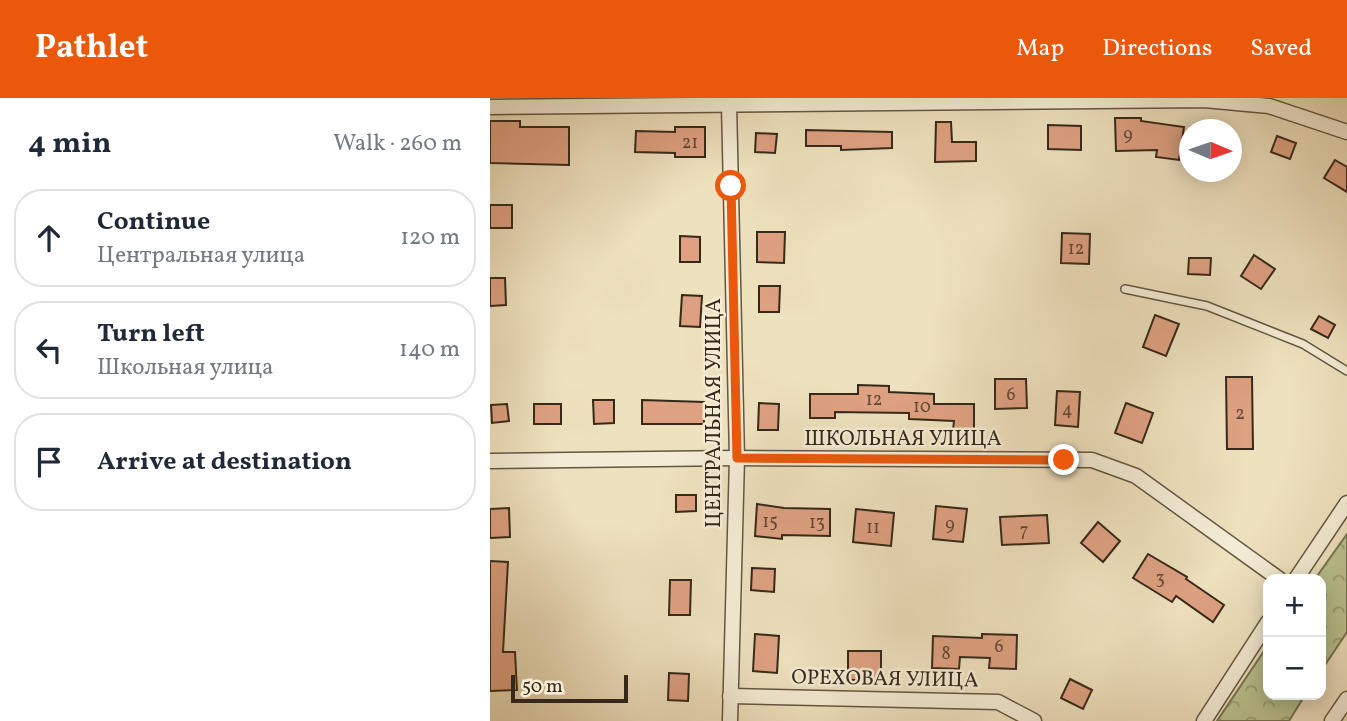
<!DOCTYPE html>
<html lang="en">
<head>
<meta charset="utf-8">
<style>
	body { margin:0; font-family:Vollkorn,serif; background:#f2f2f3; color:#1f2937 }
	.controls { position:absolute; right:21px; bottom:21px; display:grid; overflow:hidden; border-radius:14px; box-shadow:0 4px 18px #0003 }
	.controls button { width:63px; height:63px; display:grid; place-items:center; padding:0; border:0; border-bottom:2px solid #e0e1e3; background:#fff; color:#1f2937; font:35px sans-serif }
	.compass { position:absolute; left:689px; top:21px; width:63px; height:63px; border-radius:50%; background:#fff; box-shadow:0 4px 18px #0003; rotate:92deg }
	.scale { position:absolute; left:21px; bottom:18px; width:117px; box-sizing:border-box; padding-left:7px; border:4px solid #36291a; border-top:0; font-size:19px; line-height:24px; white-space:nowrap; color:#36291a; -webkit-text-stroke:5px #f4ecd5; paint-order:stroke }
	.stop { position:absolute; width:21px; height:21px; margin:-16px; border:5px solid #ea580c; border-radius:50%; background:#fff }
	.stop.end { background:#ea580c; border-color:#fff; box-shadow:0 2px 7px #0008 }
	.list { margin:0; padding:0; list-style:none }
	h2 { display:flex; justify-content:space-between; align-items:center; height:91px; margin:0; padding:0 28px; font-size:30px }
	h2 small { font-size:23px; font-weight:400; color:#747a83 }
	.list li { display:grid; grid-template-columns:46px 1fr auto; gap:21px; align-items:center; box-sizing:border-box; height:98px; margin:0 14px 14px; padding:0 14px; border:2px solid #e0e1e3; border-radius:28px }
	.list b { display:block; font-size:26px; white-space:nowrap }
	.list p { margin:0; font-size:23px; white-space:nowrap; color:#747a83 }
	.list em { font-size:23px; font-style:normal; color:#747a83 }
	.icon { flex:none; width:38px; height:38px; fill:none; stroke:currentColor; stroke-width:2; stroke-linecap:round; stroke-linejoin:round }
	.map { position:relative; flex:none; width:857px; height:623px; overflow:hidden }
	header { display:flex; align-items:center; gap:42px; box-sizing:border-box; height:98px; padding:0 35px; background:#ea580c; color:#fff }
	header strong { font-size:33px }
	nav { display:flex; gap:38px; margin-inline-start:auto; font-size:24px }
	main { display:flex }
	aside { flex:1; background:#fff }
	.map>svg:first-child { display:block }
</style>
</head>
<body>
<header>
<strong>Pathlet</strong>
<nav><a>Map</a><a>Directions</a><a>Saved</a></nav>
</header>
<main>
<aside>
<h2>4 min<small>Walk · 260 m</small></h2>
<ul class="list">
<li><svg class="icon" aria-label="ahead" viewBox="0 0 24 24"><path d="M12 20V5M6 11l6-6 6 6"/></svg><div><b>Continue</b><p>Центральная улица</p></div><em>120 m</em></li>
<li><svg class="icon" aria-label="left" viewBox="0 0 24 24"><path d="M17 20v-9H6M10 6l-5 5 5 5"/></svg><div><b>Turn left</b><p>Школьная улица</p></div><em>140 m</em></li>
<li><svg class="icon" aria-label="arrive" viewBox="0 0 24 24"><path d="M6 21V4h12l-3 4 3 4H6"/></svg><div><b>Arrive at destination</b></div></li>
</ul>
</aside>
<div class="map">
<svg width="857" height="623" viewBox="0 0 857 623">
	<defs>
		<pattern id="forest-crowns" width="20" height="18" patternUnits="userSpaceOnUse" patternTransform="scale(1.75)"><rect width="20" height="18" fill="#bac290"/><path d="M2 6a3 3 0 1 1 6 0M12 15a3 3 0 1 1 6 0" fill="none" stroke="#989e75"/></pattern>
	</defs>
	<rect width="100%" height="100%" fill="#eee1be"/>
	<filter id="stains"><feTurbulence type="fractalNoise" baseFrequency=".00286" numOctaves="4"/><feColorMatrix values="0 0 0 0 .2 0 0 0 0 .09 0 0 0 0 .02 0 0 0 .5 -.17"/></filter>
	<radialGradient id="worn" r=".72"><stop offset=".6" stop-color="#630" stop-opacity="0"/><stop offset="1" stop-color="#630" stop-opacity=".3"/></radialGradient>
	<g fill="url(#forest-crowns)" stroke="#787655" stroke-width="2">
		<polygon points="857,436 857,534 831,573 831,481 825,481"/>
		<polygon points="778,547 778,597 815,597 799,623 727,623"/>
	</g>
	<g fill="#dea182" stroke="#36291a" stroke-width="2">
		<polygon points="625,20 651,20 651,23 694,29 689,62 666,59 667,52 626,53"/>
		<polygon points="0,23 30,23 30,29 79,29 79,67 0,65"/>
		<polygon points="446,24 461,24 462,44 486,44 486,63 445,64"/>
		<polygon points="558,27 591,28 591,52 558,51"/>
		<polygon points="185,29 215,29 215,59 185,59 185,55 145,54 146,33 185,34"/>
		<polygon points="316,32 402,34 402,50 351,52 351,48 316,48"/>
		<polygon points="266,35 287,36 285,55 265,54"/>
		<polygon points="787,38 806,45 800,61 781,54"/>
		<polygon points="845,62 857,69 857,94 834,80"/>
		<rect x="0" y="107" width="22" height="23"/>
		<polygon points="267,134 295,134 294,165 267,164"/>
		<polygon points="572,135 600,136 599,166 571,165"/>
		<polygon points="190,138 210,139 210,164 190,164"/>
		<polygon points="764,157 785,171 771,191 751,178"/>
		<polygon points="699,160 721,160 720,177 698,176"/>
		<polygon points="0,180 15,180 16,207 0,208"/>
		<polygon points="269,188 290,188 289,214 269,214"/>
		<polygon points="192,197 212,198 210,229 190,228"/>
		<polygon points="665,217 689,226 676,258 653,249"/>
		<polygon points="829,218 845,227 838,240 821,231"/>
		<polygon points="736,279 762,279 763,351 737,351"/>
		<polygon points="505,281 536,281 537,310 505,311"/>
		<polygon points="368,287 399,288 399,294 444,296 444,306 484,306 484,332 463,332 464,323 419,321 419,315 345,314 345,320 320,320 320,296 368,296"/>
		<polygon points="567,293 590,294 588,329 565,327"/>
		<polygon points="103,302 124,302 124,325 104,326"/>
		<polygon points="152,302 214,304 214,326 152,326"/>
		<polygon points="269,305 289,306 288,332 268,332"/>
		<polygon points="636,305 663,315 652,345 625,335"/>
		<polygon points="17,306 19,323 2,325 1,307"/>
		<rect x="44" y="306" width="27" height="20"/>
		<polygon points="186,397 206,397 206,413 186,414"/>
		<polygon points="267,406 294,410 340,411 340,438 292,437 292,441 265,438"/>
		<polygon points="446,408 477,411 473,444 443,441"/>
		<polygon points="19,410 20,439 0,440 0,411"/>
		<polygon points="366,411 404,415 401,448 363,444"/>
		<polygon points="557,417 559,445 512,447 510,419"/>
		<polygon points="608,424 630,443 613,464 591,445"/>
		<polygon points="658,456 697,479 696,481 734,507 723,524 686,498 682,504 643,480"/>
		<polygon points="0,463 18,464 13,554 25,554 27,592 0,593"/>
		<polygon points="262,470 285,471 284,494 261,492"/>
		<polygon points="180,482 201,482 200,517 179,517"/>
		<polygon points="265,536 289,538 287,575 263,573"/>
		<polygon points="492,536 527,537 526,571 499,570 500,560 470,559 469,571 442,570 443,538 492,540"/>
		<rect x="358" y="553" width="33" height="29"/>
		<polygon points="179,575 199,576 198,603 178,602"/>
		<polygon points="580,581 602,592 593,611 571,600"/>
	</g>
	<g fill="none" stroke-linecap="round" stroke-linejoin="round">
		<defs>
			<polyline id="lane" points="635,191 717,208 813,246 857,273"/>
			<g id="street">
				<polyline points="239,6 247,360 240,623"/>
				<polyline points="0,9 714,2 779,8 857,34"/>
				<polyline points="0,363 247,360 602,362 646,378 789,481"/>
				<polyline points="806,481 857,405"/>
				<polyline points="240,598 508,604 544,623"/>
				<polyline points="714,623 778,524"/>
				<polyline points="842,623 857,601"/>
			</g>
		</defs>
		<use href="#lane" stroke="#645743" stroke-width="10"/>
		<use href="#street" stroke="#645743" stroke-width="17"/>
		<use href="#lane" stroke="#f4ecd5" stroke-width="7"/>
		<use href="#street" stroke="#f4ecd5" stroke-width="14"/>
	</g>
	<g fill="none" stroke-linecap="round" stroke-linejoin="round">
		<polyline stroke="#ea580c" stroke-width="9" points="241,88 247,360 574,362"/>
	</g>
	<g text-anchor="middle" stroke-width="5" stroke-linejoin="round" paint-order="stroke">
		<g font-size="18" fill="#604734">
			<text x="638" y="42">9</text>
			<text x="200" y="50">21</text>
			<text x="586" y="156">12</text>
			<text x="521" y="302">6</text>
			<text x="384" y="307">12</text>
			<text x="432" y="314">10</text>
			<text x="577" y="317">4</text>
			<text x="750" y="321">2</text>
			<text x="280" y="429">15</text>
			<text x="327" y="430">13</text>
			<text x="460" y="432">9</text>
			<text x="383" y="435">11</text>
			<text x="534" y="438">7</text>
			<text x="670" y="486">3</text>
			<text x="509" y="554">6</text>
			<text x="456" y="561">8</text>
		</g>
		<g font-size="21" fill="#36291a" stroke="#f4ecd5">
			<text transform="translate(223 315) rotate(-90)" y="7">ЦЕНТРАЛЬНАЯ УЛИЦА</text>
			<text x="413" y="347">ШКОЛЬНАЯ УЛИЦА</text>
			<text transform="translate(395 580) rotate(1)" y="7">ОРЕХОВАЯ УЛИЦА</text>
		</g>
	</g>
	<rect width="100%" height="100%" filter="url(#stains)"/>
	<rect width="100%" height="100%" fill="url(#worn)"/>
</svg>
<div class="controls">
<button>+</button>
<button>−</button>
</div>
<svg class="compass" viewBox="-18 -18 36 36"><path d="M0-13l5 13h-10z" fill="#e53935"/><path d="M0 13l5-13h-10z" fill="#747a83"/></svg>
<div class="scale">50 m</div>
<div class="stop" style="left:241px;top:88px"></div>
<div class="stop end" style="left:574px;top:362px"></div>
</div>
</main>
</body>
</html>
